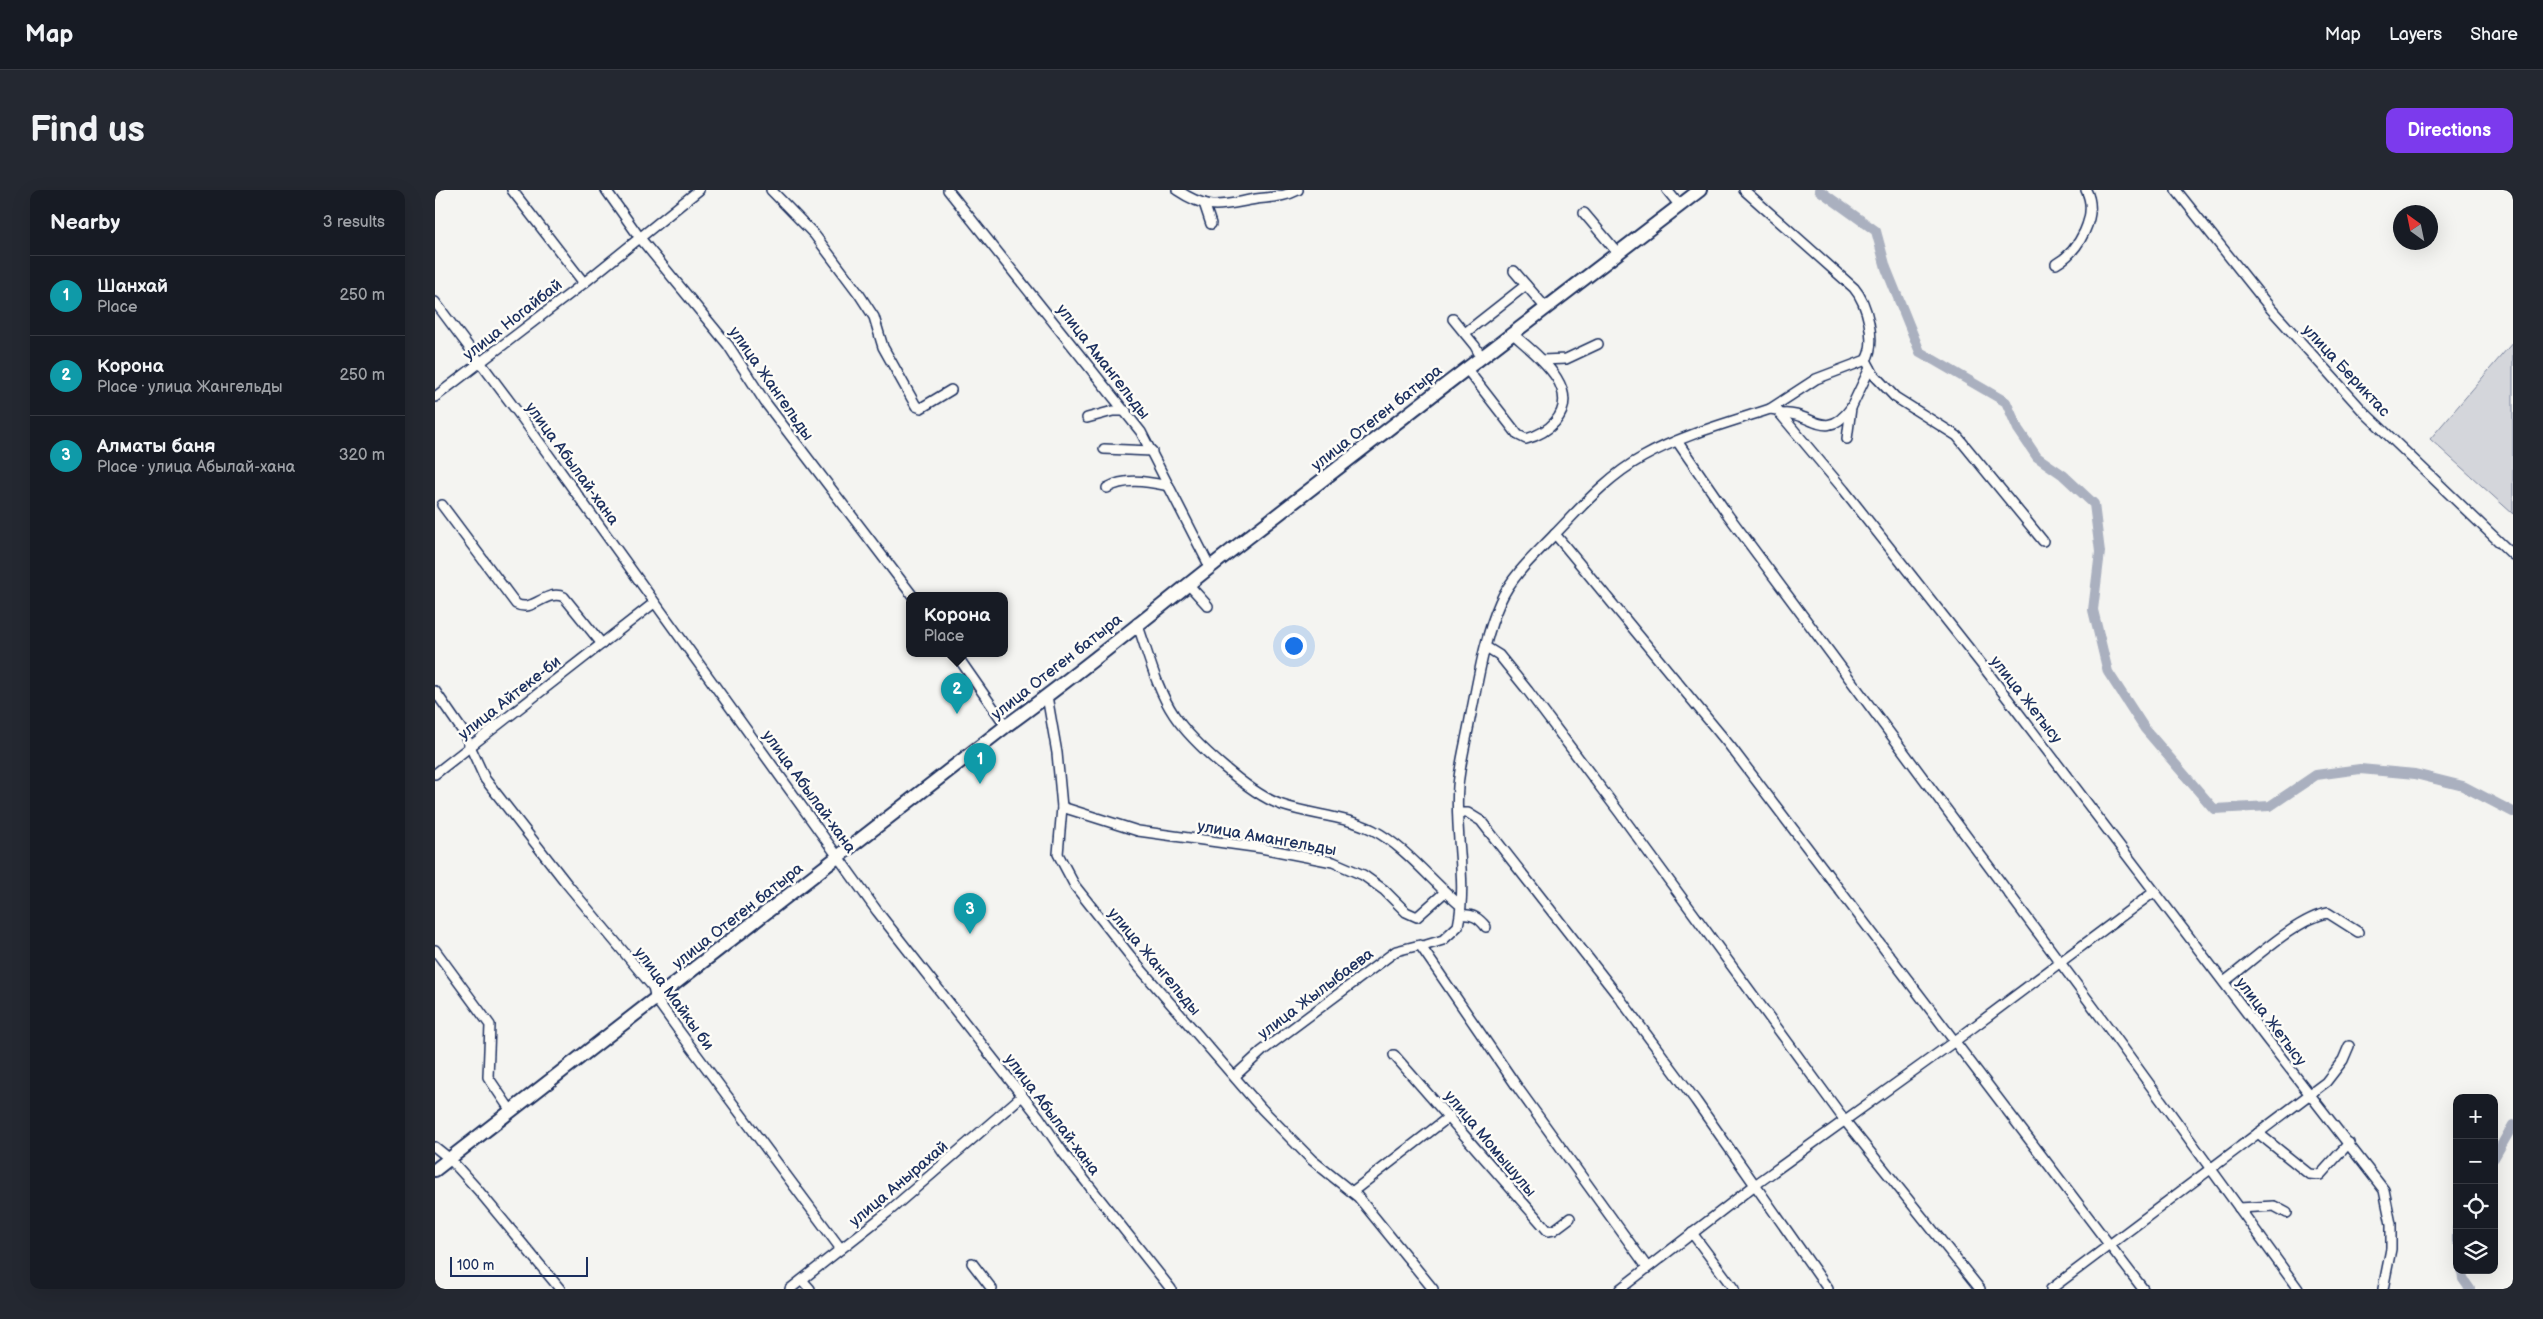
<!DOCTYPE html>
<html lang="en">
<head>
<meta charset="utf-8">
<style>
	body { margin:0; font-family:"Balsamiq Sans",sans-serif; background:#242831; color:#f1f3f6 }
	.controls { position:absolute; right:15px; bottom:15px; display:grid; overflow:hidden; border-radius:10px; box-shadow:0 5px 20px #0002 }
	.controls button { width:45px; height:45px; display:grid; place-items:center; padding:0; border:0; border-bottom:1px solid #363941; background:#171b24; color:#f1f3f6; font:25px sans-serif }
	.compass { position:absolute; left:1958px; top:15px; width:45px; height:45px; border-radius:50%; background:#171b24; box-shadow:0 5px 20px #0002; rotate:327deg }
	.scale { position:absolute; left:15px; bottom:12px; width:138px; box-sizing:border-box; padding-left:5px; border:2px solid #1b2f5e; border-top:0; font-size:14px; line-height:18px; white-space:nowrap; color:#1b2f5e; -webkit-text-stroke:4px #fdfcf7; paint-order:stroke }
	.you { position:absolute; left:858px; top:455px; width:18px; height:18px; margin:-12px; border:4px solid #fff; border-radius:50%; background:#1a73e8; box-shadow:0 0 0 8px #1a73e833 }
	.badge { display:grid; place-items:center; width:32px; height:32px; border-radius:50%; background:#7c3aed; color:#fff; font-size:16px; font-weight:700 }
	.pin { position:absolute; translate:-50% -41px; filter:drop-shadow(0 1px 2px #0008) }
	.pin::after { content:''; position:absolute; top:26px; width:18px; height:15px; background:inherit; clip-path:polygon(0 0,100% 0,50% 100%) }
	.popup { position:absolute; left:471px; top:402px; width:102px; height:65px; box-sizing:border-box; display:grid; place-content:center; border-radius:10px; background:#171b24; filter:drop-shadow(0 1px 4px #0005); font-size:16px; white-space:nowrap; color:#9ea1a6 }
	.popup b { font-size:19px; color:#f1f3f6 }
	.popup::after { content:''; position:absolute; left:50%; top:100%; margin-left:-10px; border:10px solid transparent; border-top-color:#171b24 }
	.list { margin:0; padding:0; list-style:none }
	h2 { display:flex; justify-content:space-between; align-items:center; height:65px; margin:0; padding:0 20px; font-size:21px }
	h2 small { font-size:16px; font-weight:400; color:#9ea1a6 }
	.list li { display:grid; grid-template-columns:32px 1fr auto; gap:15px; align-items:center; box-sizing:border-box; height:80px; padding:0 20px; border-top:1px solid #363941 }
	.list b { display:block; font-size:19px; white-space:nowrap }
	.list p { margin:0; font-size:16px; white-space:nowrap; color:#9ea1a6 }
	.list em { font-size:16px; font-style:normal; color:#9ea1a6 }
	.icon { flex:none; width:28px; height:28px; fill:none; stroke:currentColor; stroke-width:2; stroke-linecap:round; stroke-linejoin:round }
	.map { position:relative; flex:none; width:2078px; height:1099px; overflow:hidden; border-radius:10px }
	header { display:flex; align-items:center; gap:30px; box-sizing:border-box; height:70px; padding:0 25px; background:#171b24; border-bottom:1px solid #363941 }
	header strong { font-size:24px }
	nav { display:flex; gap:28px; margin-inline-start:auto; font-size:18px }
	.intro { display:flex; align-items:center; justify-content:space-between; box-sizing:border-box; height:120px; padding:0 30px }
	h1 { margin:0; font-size:35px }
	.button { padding:12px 22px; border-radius:10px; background:#7c3aed; color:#fff; font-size:18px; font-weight:700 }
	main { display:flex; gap:30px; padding:0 30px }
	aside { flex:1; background:#171b24; border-radius:10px; box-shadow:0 5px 20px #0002 }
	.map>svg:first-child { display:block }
</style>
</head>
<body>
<header>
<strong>Map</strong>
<nav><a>Map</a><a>Layers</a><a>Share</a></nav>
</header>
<div class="intro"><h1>Find us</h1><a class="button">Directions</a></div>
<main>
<aside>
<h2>Nearby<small>3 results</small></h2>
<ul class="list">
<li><span class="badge" style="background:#0f9aa8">1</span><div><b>Шанхай</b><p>Place</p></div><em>250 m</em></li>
<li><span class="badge" style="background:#0f9aa8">2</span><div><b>Корона</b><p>Place · улица Жангельды</p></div><em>250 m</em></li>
<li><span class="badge" style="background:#0f9aa8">3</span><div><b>Алматы баня</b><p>Place · улица Абылай-хана</p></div><em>320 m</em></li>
</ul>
</aside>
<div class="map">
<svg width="2078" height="1099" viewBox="0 0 2078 1099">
	<rect width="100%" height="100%" fill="#f4f4f1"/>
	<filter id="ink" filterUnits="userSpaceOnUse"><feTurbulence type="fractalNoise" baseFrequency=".02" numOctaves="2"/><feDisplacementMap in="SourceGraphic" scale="10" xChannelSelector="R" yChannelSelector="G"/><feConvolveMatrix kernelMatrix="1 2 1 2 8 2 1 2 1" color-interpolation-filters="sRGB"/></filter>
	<g filter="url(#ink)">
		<polygon fill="#d4d6db" stroke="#78829c" points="2078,152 2078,324 1995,249"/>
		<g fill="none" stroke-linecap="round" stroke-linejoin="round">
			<g stroke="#aab0bf" stroke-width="10">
				<polyline points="1384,0 1441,41 1451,78 1485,162 1571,212 1583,239 1602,267 1628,285 1659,314 1665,362 1658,420 1673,482 1710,539 1779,619 1835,616 1881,585 1925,579 1980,584 2028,596 2078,622"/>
				<polyline points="2059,968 2078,935"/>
				<polyline points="2022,1038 2022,1051"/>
				<polyline points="2027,1080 2028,1089 2035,1099"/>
			</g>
			<defs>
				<g id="street">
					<polyline points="77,0 149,93"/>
					<polyline points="171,0 205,48 293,155 330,212 477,405"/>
					<polyline points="336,0 379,44 424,104 439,127 448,157 481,216 486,218 516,200"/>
					<polyline points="513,0 706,242 775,377"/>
					<path d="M742 0C775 22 786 15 821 9 836 7 850 7 863 0"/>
					<polyline points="1232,0 1245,16"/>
					<path d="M1309 0 1419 98C1432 113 1442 152 1431 170L1381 189 1335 219"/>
					<polyline points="1741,0 1836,119 1928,221 2078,365"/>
					<polyline points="769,13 776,34"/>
					<polyline points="1149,23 1182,62"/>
					<path d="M1621 74C1644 61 1664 25 1651 0"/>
					<polyline points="1079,81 1110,117"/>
					<polyline points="0,112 87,228 442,721 604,927 629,964 736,1099"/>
					<polyline points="1018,129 1040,156 1046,167"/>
					<polyline points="1030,143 1091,95"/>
					<polyline points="1107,170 1131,169 1163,154"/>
					<polyline points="1431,170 1439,185 1460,207 1522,246 1608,351"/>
					<path d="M1031 178 1083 245 1091 249C1102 246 1112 241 1120 232 1149 198 1099 163 1077 143"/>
					<polyline points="0,207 149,93 264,0"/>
					<path d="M1346 224C1376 220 1389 254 1416 218"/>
					<polyline points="652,228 678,221 691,221"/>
					<polyline points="1412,249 1416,218 1435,178"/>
					<polyline points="1242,251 1293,325 1670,833 1863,1099"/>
					<polyline points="669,259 717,261"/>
					<path d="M672 298C691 287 713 292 734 296"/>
					<path d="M7 315 81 414C99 423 110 399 129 407L167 454"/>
					<polyline points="1120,344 1295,556 1708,1099"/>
					<polyline points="753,394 773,416"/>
					<path d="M702 433C713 463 721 498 739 525 757 552 816 605 847 615 876 625 910 626 938 640 971 657 996 691 1025 715"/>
					<polyline points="1051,457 1064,465 1093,501 1184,622 1411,932 1545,1099"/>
					<polyline points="520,463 571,536"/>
					<polyline points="0,501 29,543 50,589 132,694 218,797 221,809 247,845 406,1059"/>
					<polyline points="612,506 622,563 627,617 623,664 640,696 704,777 827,919 877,970 923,1007 998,1099"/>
					<polyline points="0,584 219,413"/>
					<polyline points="627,617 703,641 826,658 898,672 928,685 949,700 971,722 982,727 1010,702"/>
					<polyline points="1023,623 1033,623 1046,631 1183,806 1261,911 1393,1099"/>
					<path d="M1026 725C1038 724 1044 728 1051 737"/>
					<path d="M988 756 1008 750 1023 736C1033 690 1019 643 1023 596 1025 573 1031 552 1035 529 1043 491 1049 448 1065 412 1077 385 1100 365 1120 344 1147 316 1173 286 1208 267 1247 245 1292 233 1335 219L1342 220 1409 300 1547 475 1831 848 1949 1000 1956 1034V1059L1948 1099"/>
					<polyline points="0,760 55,835 53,887 76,921"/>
					<path d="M1789 792C1816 772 1862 728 1893 723L1923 742"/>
					<polyline points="959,865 1113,1041 1119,1040 1135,1028"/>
					<polyline points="800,886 827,861 961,761 985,755 1085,901 1212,1077"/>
					<polyline points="1823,943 1874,984 1885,985 1914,953"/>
					<polyline points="0,957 15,969 43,1000 125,1099"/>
					<polyline points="917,1002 1015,926"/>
					<polyline points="1804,1018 1839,1016 1852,1023"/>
					<polyline points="1257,1043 1299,1099"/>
					<polyline points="537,1073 557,1099"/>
					<polyline points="367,1090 375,1099"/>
					<polyline points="355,1099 453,1022 587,906"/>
					<polyline points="1185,1099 1320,995 1520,851 1719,702"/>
					<polyline points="1616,1099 1891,892 1908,870 1914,856"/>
				</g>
				<path id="secondary" d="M0 980 571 536C653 477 731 411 811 349 962 232 1113 116 1265 0"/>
			</defs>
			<use href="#street" stroke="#1b2f5e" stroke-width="12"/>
			<use href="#secondary" stroke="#1b2f5e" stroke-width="16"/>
			<use href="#street" stroke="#fdfcf7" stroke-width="9"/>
			<use href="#secondary" stroke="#fdfcf7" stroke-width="12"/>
		</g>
	</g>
	<g text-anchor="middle" stroke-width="5" stroke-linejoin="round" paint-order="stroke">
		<g font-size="16" fill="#1b2f5e" stroke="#fdfcf7">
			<text transform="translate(77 129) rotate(-38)" y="6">улица Ногайбай</text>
			<text transform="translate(669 171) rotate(52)" y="6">улица Амангельды</text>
			<text transform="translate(1912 180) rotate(47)" y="6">улица Бериктас</text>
			<text transform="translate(337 193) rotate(55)" y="6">улица Жангельды</text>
			<text transform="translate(941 227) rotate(-38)" y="6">улица Отеген батыра</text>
			<text transform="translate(138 273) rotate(54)" y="6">улица Абылай-хана</text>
			<text transform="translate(621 476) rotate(-38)" y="6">улица Отеген батыра</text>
			<text transform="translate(74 507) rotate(-38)" y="6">улица Айтеке-би</text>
			<text transform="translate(1592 509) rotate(52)" y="6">улица Жетысу</text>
			<text transform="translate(375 601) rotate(54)" y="6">улица Абылай-хана</text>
			<text transform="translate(832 647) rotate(10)" y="6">улица Амангельды</text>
			<text transform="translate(302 725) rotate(-38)" y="6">улица Отеген батыра</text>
			<text transform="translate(720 771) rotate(50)" y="6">улица Жангельды</text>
			<text transform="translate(880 803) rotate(-37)" y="6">улица Жылыбаева</text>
			<text transform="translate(240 808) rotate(54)" y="6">улица Майкы би</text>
			<text transform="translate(1837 831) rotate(53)" y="6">улица Жетысу</text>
			<text transform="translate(618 924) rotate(53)" y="6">улица Абылай-хана</text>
			<text transform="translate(1056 953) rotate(50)" y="6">улица Момышулы</text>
			<text transform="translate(463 993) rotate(-40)" y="6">улица Анырахай</text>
		</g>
	</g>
</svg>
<div class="controls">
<button>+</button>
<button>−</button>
<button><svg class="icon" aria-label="locate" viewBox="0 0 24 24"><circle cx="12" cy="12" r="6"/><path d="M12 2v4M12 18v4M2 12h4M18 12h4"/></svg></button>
<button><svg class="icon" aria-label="layers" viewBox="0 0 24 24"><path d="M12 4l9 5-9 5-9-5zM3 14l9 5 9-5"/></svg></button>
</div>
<svg class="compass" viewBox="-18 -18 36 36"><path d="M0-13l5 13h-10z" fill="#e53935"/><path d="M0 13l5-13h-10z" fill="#9ea1a6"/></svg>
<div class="scale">100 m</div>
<div class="you"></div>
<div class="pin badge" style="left:545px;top:594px;background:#0f9aa8">1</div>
<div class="pin badge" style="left:522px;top:524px;background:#0f9aa8">2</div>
<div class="popup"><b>Корона</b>Place</div>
<div class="pin badge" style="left:535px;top:744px;background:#0f9aa8">3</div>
</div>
</main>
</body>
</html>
